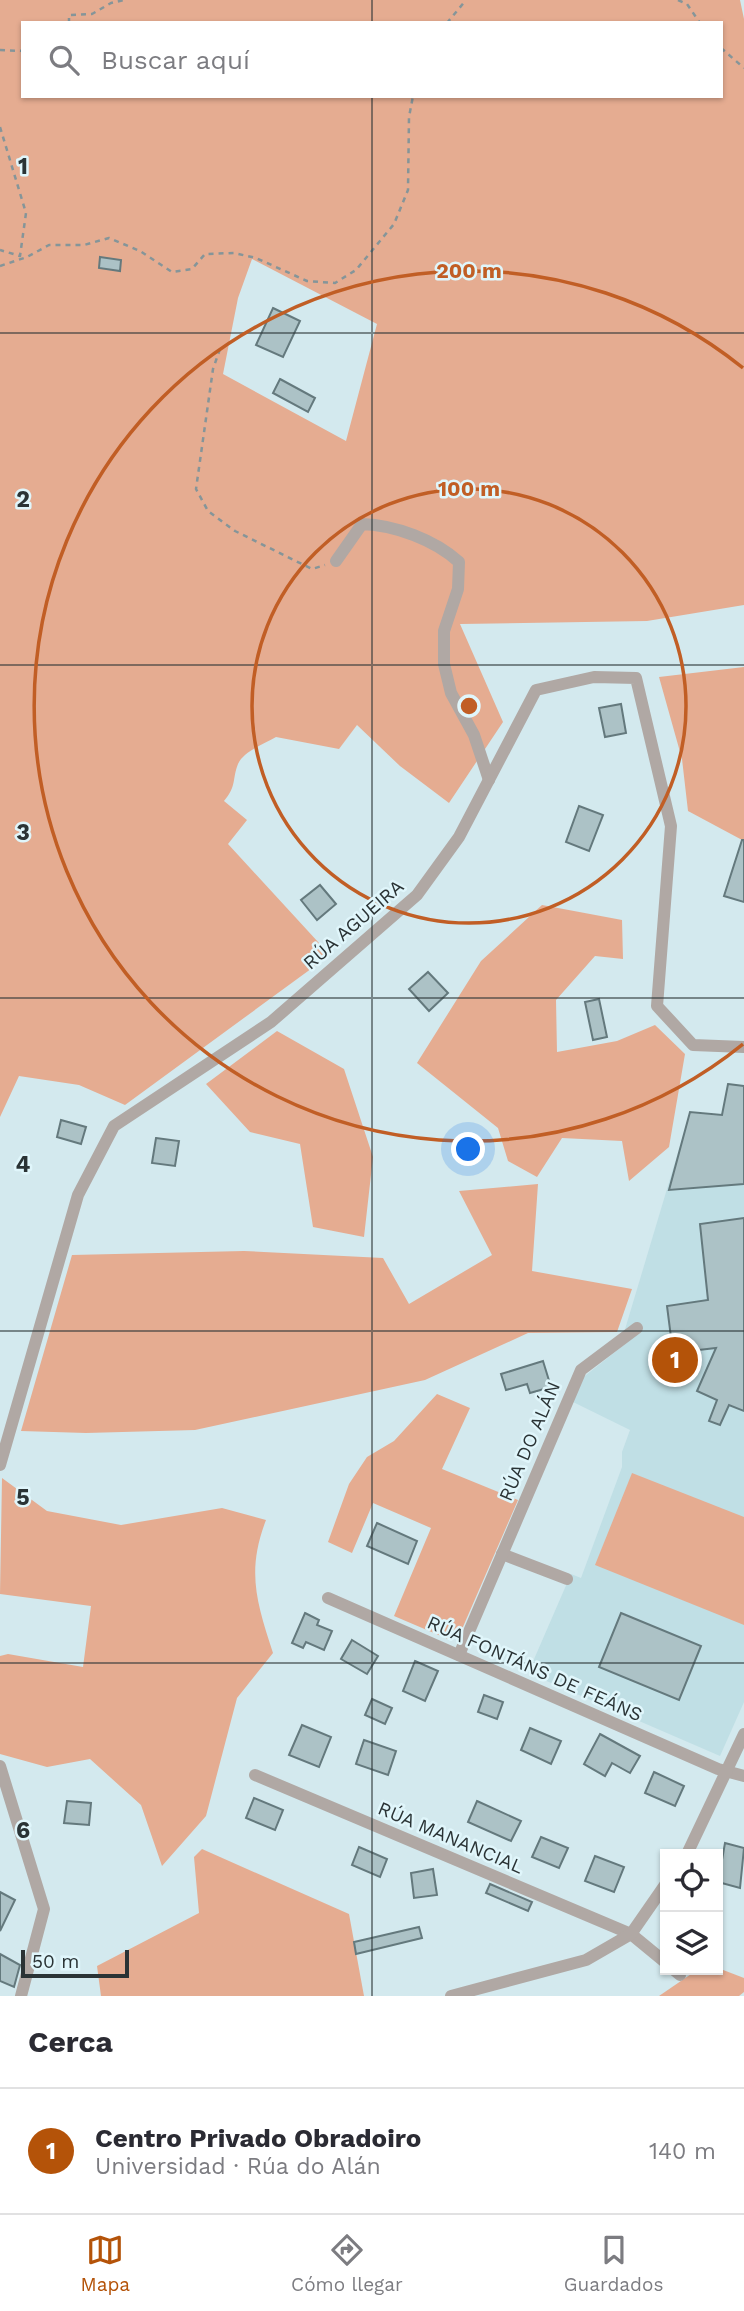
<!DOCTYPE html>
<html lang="es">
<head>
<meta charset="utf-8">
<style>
	body { margin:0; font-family:"Work Sans",sans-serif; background:#f2f2f3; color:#2b2b33 }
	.controls { position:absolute; right:21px; bottom:21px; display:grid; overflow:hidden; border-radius:0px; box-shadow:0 2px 5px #0004 }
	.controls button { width:63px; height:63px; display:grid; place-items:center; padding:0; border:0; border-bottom:2px solid #e1e1e2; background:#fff; color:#2b2b33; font:35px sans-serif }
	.scale { position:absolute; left:21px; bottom:18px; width:108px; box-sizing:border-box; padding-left:7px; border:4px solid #2a3335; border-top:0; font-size:19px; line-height:24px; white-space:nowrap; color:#2a3335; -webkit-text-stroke:5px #e0f6fb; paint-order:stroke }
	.you { position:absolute; left:469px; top:1150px; width:24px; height:24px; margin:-18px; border:5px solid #fff; border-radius:50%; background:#1a73e8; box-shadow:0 0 0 10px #1a73e833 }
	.badge { display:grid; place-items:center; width:46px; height:46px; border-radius:50%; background:#b45309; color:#fff; font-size:23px; font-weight:700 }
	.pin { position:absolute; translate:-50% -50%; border:4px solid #fff; box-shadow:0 2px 7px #0006 }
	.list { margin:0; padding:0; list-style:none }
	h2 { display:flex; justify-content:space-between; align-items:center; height:91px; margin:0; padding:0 28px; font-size:30px }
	h2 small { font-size:23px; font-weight:400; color:#7c7c81 }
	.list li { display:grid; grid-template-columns:46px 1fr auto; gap:21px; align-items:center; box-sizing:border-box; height:126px; padding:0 28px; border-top:2px solid #e1e1e2 }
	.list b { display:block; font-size:26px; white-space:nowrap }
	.list p { margin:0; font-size:23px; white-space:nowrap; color:#7c7c81 }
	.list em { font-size:23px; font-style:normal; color:#7c7c81 }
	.icon { flex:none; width:38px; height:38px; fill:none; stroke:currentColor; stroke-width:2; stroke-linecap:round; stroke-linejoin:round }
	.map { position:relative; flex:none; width:744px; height:1996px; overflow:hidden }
	.search { position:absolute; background:#fff; box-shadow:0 2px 5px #0004; left:21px; right:21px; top:21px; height:77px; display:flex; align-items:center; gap:18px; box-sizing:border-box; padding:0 24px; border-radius:0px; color:#7c7c81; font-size:26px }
	.sheet { height:217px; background:#fff }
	nav { display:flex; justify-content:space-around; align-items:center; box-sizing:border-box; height:98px; border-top:2px solid #e1e1e2; background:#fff; font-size:19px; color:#7c7c81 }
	nav a { display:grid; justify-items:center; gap:4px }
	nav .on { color:#b45309 }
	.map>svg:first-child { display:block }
</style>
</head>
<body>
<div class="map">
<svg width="744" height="1996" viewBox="0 0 744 1996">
	<rect width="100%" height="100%" fill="#d3e9ee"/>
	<polygon fill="#c0dfe5" points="690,1112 744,1116 744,1702 720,1756 528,1673 571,1574 581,1578 622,1467 622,1452 630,1430 573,1402 581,1379 629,1341 623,1336"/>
	<g fill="#e5ac91" fill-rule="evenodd">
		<path d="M0 0H740L744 19V605L647 621 460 624 503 722 449 803 400 766 357 725 339 749 276 737C264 744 244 751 238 764 232 779 237 786 224 801L247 820 228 844 330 955 125 1105 79 1085 19 1076 0 1117ZM23 23H721V96H23ZM252 259 377 324 346 441 223 374 238 298Z"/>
		<polygon points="744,667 744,841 688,811 682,759 659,677"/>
		<polygon points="542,905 622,920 623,959 595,956 556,1000 557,1052 617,1041 655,1025 685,1054 669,1147 629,1181 622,1141 562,1138 537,1177 508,1161 498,1128 417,1063 481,961"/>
		<polygon points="277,1031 344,1069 373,1157 364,1237 313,1227 300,1144 250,1132 206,1084"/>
		<polygon points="538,1184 532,1271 632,1289 617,1332 528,1333 425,1380 195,1430 86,1433 21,1431 72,1255 244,1251 383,1258 409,1304 492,1255 459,1191"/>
		<polygon points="437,1394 470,1408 442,1469 518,1500 459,1636 448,1639 394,1616 431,1528 373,1503 352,1553 328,1542 349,1484 367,1457 394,1441"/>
		<polygon points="632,1473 744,1517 744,1625 595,1565"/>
		<path d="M2 1478 47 1511 121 1525 222 1508 266 1520C246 1572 257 1603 273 1653L237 1698 206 1816 162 1866 141 1805 90 1759 47 1767 0 1754V1656L8 1654 83 1667 91 1606 0 1594Z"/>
		<polygon points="202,1849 349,1914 364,1996 101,1996 97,1966 199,1913 194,1857"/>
		<polygon points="718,1968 744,1978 744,1992 739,1996 659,1996 697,1970"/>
	</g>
	<g fill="#acc2c6" stroke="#64797d" stroke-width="2">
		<polygon points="100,257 121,260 120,271 99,268"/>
		<polygon points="273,308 300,321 283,357 256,345"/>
		<polygon points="280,379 315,398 308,412 273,393"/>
		<polygon points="621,704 626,733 605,737 599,708"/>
		<polygon points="579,806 603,815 589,851 566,842"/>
		<polygon points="742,840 744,840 744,902 724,896"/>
		<polygon points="320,885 336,904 317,920 301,900"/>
		<polygon points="428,972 448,993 429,1011 409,989"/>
		<polygon points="599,999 607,1037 593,1040 585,1002"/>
		<polygon points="728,1084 744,1086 744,1184 669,1190 690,1112 722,1115"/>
		<polygon points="61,1120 86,1127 81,1144 57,1137"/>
		<polygon points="156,1138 179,1141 175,1166 152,1163"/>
		<polygon points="744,1218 744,1411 729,1405 720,1425 709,1421 717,1400 697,1391 716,1348 673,1353 667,1306 708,1300 700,1224"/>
		<polygon points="543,1361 551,1387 530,1393 527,1384 506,1390 501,1374"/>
		<polygon points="377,1523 417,1541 408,1564 367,1546"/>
		<polygon points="305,1613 319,1620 317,1625 332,1631 324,1650 306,1642 303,1648 292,1643"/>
		<polygon points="621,1613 701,1646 679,1700 599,1667"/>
		<polygon points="352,1640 378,1656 367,1674 341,1659"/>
		<polygon points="415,1661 438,1671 425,1701 403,1691"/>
		<polygon points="484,1695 503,1702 497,1719 478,1712"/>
		<polygon points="372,1699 392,1708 385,1724 365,1715"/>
		<polygon points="302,1725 331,1737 319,1767 289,1755"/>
		<polygon points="530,1728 561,1741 551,1764 521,1750"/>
		<polygon points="600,1734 640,1756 630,1773 612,1763 605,1776 584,1764"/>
		<polygon points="364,1740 396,1751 388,1775 356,1764"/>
		<polygon points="654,1772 684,1786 675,1806 645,1793"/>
		<polygon points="254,1798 283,1810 275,1830 246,1818"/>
		<polygon points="67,1801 91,1803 89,1825 64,1823"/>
		<polygon points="477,1801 521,1821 511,1841 468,1822"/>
		<polygon points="541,1837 568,1848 559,1868 532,1857"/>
		<polygon points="725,1843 744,1848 740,1888 718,1882"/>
		<polygon points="359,1847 387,1859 380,1877 352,1865"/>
		<polygon points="595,1856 624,1867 614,1892 585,1881"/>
		<polygon points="433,1869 437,1895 414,1898 411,1873"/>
		<polygon points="490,1884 532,1902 528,1911 486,1893"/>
		<polygon points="0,1892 15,1900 0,1931"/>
		<polygon points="419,1927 422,1938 356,1954 354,1942"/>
		<polygon points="0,1954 20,1965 14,1987 0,1981"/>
	</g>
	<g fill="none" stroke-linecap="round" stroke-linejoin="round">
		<g stroke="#859599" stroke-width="2.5" stroke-dasharray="5 5" stroke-linecap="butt">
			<polyline points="678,0 687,4 700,23"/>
			<polyline points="69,23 69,15 92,14 111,3 124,0"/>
			<polyline points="447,23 466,0"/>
			<polyline points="721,48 744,68"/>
			<polyline points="0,50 23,51"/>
			<polyline points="0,127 26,213 20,256 0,250"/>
			<polyline points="0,266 27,257 49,245 84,245 109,238 140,251 172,272 192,269 205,254 234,253 256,258 307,281 335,283 356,270 394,224 408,190 409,117 413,96"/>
			<polyline points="220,349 213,369 196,489 208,511 235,531 312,569 325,565"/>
		</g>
		<g stroke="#b0a8a4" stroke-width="12">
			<path d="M336 561 362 524C395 525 435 540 459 562L458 589 444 631V664L451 693 474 735 489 780"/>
			<polyline points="0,1465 78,1195 114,1126 271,1022 417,895 459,837 536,690 594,677 636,678 671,826 657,1006 693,1045 744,1047"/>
			<polyline points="502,1554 567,1579"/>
			<polyline points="328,1598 718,1769 744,1776"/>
			<polyline points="459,1655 581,1370 637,1328"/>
			<polyline points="0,1766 44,1909 21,1996"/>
			<polyline points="255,1775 631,1934 665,1962"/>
			<polyline points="687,1854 744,1734"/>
			<polyline points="674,1970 680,1975"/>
			<polyline points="451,1996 586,1960 631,1934 665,1885"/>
		</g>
	</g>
	<path fill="none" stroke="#2a3335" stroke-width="2" stroke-opacity="0.55" d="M372 0V23M372 96V1996M0 333H744M0 665H744M0 998H744M0 1331H744M0 1663H744"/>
	<g fill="none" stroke="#c15e25" stroke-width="3.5">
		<circle cx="469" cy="706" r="217"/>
		<path d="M743 1044A435 435 0 1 1 743 368"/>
	</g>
	<g text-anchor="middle" stroke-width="5" stroke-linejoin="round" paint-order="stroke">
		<g font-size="19" fill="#2a3335" stroke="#e0f6fb">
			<text transform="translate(353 924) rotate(-41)" y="7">RÚA AGUEIRA</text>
			<text transform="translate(529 1441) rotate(-67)" y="7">RÚA DO ALÁN</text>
			<text transform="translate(535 1668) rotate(24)" y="7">RÚA FONTÁNS DE FEÁNS</text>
			<text transform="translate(451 1837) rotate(23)" y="7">RÚA MANANCIAL</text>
		</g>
	</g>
	<g font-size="23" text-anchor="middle" font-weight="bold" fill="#2a3335" stroke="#e0f6fb" stroke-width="5" stroke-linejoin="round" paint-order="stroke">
		<text x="23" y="174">1</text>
		<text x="23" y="507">2</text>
		<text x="23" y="840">3</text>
		<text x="23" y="1172">4</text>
		<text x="23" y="1505">5</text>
		<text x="23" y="1838">6</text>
	</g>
	<circle cx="469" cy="706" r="10" fill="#c15e25" stroke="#e0f6fb" stroke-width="3.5"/>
	<g font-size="21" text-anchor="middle" font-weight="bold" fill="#c15e25" stroke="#e0f6fb" stroke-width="5" stroke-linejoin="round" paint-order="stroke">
		<text x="469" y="278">200 m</text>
		<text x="469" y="496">100 m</text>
	</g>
</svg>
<div class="controls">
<button><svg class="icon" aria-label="locate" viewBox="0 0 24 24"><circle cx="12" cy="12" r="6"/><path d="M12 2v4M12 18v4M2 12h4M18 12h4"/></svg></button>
<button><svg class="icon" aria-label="layers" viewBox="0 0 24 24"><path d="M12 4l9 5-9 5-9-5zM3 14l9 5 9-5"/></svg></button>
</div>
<div class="scale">50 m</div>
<div class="you"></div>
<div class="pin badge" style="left:675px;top:1360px">1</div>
<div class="search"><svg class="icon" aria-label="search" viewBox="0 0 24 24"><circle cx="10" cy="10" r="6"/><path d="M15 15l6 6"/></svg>Buscar aquí</div>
</div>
<section class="sheet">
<h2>Cerca<small></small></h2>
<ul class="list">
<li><span class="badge">1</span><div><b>Centro Privado Obradoiro</b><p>Universidad · Rúa do Alán</p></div><em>140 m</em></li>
</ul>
</section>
<nav>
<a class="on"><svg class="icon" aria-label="map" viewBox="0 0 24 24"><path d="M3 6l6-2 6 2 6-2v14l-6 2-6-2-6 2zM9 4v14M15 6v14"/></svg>Mapa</a>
<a><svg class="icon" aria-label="directions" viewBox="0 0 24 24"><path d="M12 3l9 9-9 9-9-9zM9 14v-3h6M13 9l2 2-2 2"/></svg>Cómo llegar</a>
<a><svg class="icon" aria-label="saved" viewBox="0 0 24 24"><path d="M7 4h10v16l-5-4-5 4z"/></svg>Guardados</a>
</nav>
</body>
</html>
